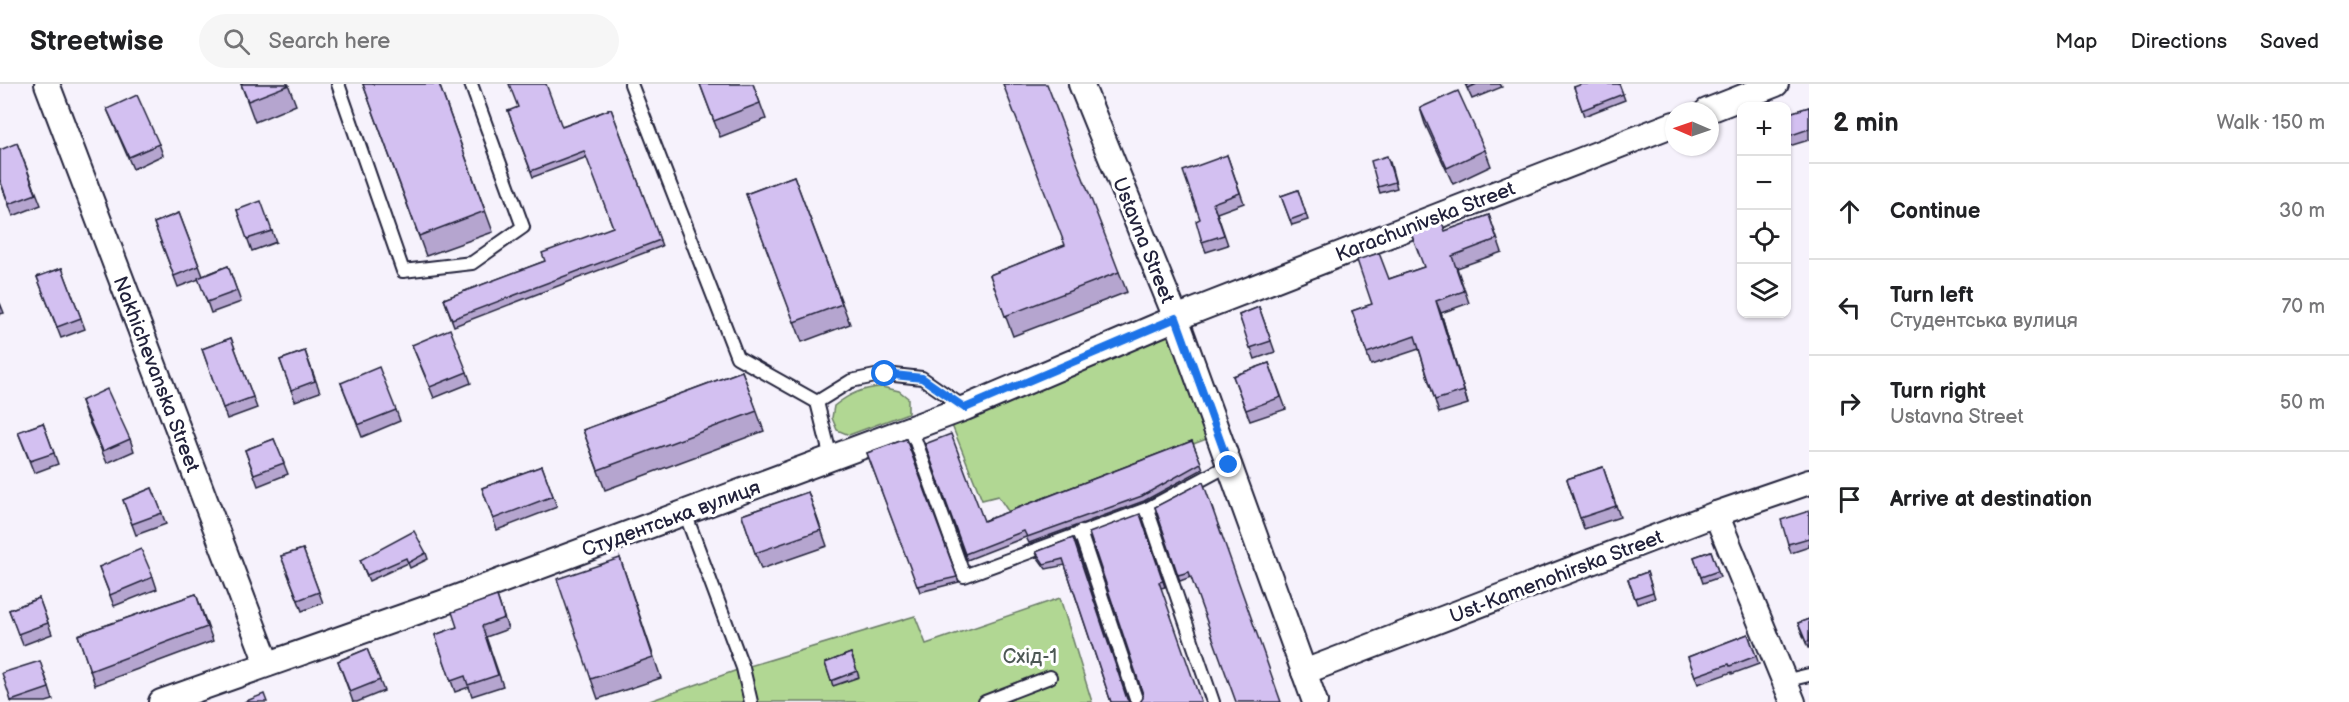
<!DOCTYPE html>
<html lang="en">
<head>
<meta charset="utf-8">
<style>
	body { margin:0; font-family:"Balsamiq Sans",sans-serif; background:#f6f6f6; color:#202124 }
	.controls { position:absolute; right:18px; top:18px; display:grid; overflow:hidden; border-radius:12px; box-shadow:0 2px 4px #0004 }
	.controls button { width:54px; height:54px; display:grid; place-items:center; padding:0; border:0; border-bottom:2px solid #e0e0e0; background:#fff; color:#202124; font:30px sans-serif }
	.compass { position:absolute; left:1665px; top:18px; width:54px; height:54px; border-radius:50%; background:#fff; box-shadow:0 2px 4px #0004; rotate:272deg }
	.stop { position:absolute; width:18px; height:18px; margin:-14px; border:4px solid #1a73e8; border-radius:50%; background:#fff }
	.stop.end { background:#1a73e8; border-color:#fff; box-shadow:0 2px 6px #0008 }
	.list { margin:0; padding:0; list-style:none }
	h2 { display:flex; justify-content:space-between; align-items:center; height:78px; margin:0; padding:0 24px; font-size:26px }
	h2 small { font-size:20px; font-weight:400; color:#757577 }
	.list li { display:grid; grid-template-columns:39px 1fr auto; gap:18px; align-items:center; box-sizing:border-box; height:96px; padding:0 24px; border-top:2px solid #e0e0e0 }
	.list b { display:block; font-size:22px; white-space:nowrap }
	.list p { margin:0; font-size:20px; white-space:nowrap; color:#757577 }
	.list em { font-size:20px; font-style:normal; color:#757577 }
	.icon { flex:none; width:33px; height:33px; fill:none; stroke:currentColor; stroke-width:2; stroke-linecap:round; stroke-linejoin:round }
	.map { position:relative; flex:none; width:1809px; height:618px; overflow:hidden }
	header { display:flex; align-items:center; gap:36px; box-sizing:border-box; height:84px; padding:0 30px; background:#fff; border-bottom:2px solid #e0e0e0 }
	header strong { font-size:28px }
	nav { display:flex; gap:33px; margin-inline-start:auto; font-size:21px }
	.search { width:420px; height:54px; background:#f6f6f6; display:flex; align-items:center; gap:15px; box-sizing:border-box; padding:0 21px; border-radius:33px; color:#757577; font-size:22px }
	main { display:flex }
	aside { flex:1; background:#fff }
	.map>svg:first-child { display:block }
</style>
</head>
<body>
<header>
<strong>Streetwise</strong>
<div class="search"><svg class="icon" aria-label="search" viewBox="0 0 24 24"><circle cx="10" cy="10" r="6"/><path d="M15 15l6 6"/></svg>Search here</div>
<nav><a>Map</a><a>Directions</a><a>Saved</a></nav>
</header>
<main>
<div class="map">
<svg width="1809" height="618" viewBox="0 0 1809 618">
	<rect width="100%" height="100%" fill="#f6f2fc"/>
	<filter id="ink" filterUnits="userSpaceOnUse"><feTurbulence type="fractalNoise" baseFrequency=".0167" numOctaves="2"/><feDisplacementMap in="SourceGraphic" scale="12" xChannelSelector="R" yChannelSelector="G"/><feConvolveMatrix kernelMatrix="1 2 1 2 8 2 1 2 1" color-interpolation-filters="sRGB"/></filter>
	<g filter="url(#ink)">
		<g fill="#b1d793" stroke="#6a7c67" stroke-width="1.5">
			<polygon points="1166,252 1174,258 1209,354 1010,430 998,412 982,416 951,339"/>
			<path d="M882 303 899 307 908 314V329L849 351 837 346 832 334 834 322C849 310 862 304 882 303Z"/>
			<polygon points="1060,514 1092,618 647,618 743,584 915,532 926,560"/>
		</g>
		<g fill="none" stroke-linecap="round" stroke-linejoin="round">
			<defs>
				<g id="lane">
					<polyline points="338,0 403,187 472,179 523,143 471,0"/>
					<polyline points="631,0 737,273 817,318"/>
					<polyline points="911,344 964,492 1147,425 1229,381"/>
					<polyline points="831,374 817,318 851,297 885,290 922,294 965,324"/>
					<polyline points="1147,425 1213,618"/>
					<polyline points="685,429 743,584 751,618"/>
					<polyline points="1080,448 1137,618"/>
					<polyline points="1784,597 1809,591"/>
					<polyline points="985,618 1050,593"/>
				</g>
				<g id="street">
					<polyline points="47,0 267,579"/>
					<polyline points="1081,0 1176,234 1315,618"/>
					<polyline points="1707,27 1776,0"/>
					<polyline points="1716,430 1793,618"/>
					<polyline points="1304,588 1716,430 1809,398"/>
					<polyline points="161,618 442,519 965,324 1176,234 1674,40"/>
				</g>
			</defs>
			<use href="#lane" stroke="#22223b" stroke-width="16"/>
			<use href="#street" stroke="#22223b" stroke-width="28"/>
			<use href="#lane" stroke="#fff" stroke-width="12"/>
			<use href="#street" stroke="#fff" stroke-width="24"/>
		</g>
		<g fill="#b5a5cf" stroke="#22223b" stroke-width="1.5">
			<polygon points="241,0 288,0 296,21 255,38"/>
			<polygon points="363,0 439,0 493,148 426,172"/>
			<polygon points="700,0 753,0 766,35 720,53"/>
			<polygon points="1465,0 1500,0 1502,3 1472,15"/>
			<polygon points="1619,0 1625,16 1584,32 1574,3"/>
			<polygon points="1809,23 1809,56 1786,63 1786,30"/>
			<polygon points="1420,24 1485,66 1491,82 1453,100 1425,40"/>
			<polygon points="107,25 159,60 163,71 133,85"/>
			<polygon points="611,25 662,162 454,242 444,215 545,177 613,143 587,73 533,93 508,27 562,43"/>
			<polygon points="17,59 41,121 13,132 0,97"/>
			<polygon points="1227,71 1244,119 1217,129 1228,161 1206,168 1202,158 1200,135"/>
			<polygon points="1390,78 1397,104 1380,109 1378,103"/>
			<polygon points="794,92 850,240 802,258 746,110"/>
			<polygon points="1298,106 1308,136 1292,141 1281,112"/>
			<polygon points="237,126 272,147 276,158 252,167"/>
			<polygon points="179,129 203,192 228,182 241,218 211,229 199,195 178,203 154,139"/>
			<polygon points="1489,131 1502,168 1457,184 1469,219 1441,229 1468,320 1439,329 1419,265 1371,281 1352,227 1372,220 1389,195 1424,183 1445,147"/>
			<polygon points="1065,161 1119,188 1127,208 1013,252 990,191"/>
			<polygon points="62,184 85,245 61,254 37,193"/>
			<polygon points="0,219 4,229 0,230"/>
			<polygon points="1259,223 1275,268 1255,275 1239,231"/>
			<polygon points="231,254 257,324 227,335 202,265"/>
			<polygon points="412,261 467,288 471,299 434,314"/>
			<polygon points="305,267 320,308 295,317 280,276"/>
			<polygon points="1269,279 1286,325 1250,337 1233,292"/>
			<polygon points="742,287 764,347 605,406 583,346"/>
			<polygon points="341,299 396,326 400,337 362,353"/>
			<polygon points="81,317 130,355 134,367 107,379 85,329"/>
			<polygon points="43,339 58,380 34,389 18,348"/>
			<polygon points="274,355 288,390 258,402 245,366"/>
			<polygon points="906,355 959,498 920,508 867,369"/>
			<polygon points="1192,357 1203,385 1144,417 1029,459 1026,453 967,476 925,360 984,437"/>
			<polygon points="542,382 557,423 497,446 482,404"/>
			<polygon points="1603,383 1620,433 1584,445 1567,395"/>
			<polygon points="1203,398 1191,493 1180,497 1155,423"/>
			<polygon points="152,404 166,440 136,451 123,416"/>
			<polygon points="808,408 827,462 761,485 742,431"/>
			<polygon points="1809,427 1809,463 1791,469 1788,460"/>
			<polygon points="1140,430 1165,503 1161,504 1143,614"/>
			<polygon points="1073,454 1127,615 1111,618 1065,481 1046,485 1038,474 1036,468"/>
			<polygon points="303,465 323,519 302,527 281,472"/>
			<polygon points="1711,467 1720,493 1703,499 1694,473"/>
			<polygon points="426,469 428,475 410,484 408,479 369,497 360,476"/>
			<polygon points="620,474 661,594 598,615 591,595"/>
			<polygon points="99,483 153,493 157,505 114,522"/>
			<polygon points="1647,488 1655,514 1637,520 1628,495"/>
			<polygon points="196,510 213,557 95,601 78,551"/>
			<polygon points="497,512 508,545 486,553 503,602 472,612 469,603 455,608 435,551 457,543"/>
			<polygon points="39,514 52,550 23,561 9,526"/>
			<polygon points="1809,535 1809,564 1808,564 1798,539"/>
			<polygon points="1748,550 1759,580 1732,590 1732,588 1698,600 1688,573"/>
			<polygon points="367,565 384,607 357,618 353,618 338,577"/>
			<polygon points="851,569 859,593 833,602 825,579"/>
			<polygon points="44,588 53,616 46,618 12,618 11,617"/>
		</g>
		<polygon fill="#9486a9" stroke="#22223b" stroke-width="1.5" points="1436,217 1441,229 1468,320 1464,307"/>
		<g fill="#d3c0f1" stroke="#22223b" stroke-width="1.5">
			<polygon points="241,0 288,0 289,1 248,17"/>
			<polygon points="363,0 439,0 485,127 419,152"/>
			<polygon points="509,0 546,0 562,43 611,25 660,156 452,235 444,215 545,177 542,169 613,143 584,67 531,87 508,27 518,23"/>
			<polygon points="700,0 753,0 760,19 714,37"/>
			<polygon points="1003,0 1047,0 1119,188 1005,232 990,191 1065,161"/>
			<polygon points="1466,0 1477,0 1468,4"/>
			<polygon points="1582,0 1619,0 1623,10 1582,26 1574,3"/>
			<polygon points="1458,7 1485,66 1447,84 1420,24"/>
			<polygon points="137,11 159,60 129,73 107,25"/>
			<polygon points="1809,23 1809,45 1786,53 1786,30"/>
			<polygon points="17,59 36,110 9,120 0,96 0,66"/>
			<polygon points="1227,71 1240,109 1213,119 1224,151 1202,158 1196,137 1200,135 1183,87"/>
			<polygon points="1387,72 1395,98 1378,103 1371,77"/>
			<polygon points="794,92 842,220 794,238 746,110"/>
			<polygon points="1298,106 1306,130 1290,136 1281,112"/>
			<polygon points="261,117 272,147 247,155 237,126"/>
			<polygon points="179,129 199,182 174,192 154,139"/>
			<polygon points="1489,131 1497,155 1452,172 1464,207 1436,217 1464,307 1435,316 1415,252 1367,269 1352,227 1372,220 1357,176 1379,169 1389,195 1424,183 1409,144 1440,132 1445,147"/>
			<polygon points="228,182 237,207 207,218 198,194"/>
			<polygon points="62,184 81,234 57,243 37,193"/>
			<polygon points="1259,223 1271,257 1250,264 1239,231"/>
			<polygon points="450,245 467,288 430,303 412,261"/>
			<polygon points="231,254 253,313 223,324 202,265"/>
			<polygon points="305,267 315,297 291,306 280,276"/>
			<polygon points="1269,279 1281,313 1246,326 1233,292"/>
			<polygon points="379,283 396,326 358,341 341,299"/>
			<polygon points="742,287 757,327 598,386 583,346"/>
			<polygon points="107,305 130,355 103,367 81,317"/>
			<polygon points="43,339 54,369 30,377 18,348"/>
			<polygon points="951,350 984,437 1192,357 1201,379 1142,412 1027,453 1024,447 965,470 925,360"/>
			<polygon points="274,355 284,379 254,390 245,366"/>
			<polygon points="906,355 957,493 917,502 867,369"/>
			<polygon points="542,382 553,412 493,435 482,404"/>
			<polygon points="1603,383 1616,422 1580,434 1567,395"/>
			<polygon points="1203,398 1281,618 1236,618 1189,488 1178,491 1155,423"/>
			<polygon points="152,404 162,429 132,440 123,416"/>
			<polygon points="808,408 821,446 755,469 742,431"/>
			<polygon points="1809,427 1809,454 1788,460 1781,436"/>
			<polygon points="1140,430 1163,497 1159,498 1201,618 1140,618 1143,614 1143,610 1089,449"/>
			<polygon points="414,447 426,469 408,479 406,474 367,491 360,476"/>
			<polygon points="1073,454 1127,615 1130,618 1111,618 1063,475 1044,480 1036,468"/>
			<polygon points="141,465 153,493 110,511 99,483"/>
			<polygon points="303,465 319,508 298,516 281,472"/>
			<polygon points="1711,467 1718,487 1701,493 1694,473"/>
			<polygon points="620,474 653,573 591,595 557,495"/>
			<polygon points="1647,488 1653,508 1635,514 1628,495"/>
			<polygon points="196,510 207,543 90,587 78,551"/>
			<polygon points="497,512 504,534 482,542 498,591 468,601 465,592 451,597 435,551 457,543 452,528"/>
			<polygon points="39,514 48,539 18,550 9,526"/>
			<polygon points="1809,535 1809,557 1806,558 1798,539"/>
			<polygon points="1748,550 1756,572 1730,582 1729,580 1695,592 1688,573"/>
			<polygon points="367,565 380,596 350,608 338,577"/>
			<polygon points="851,569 857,587 831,597 825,579"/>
			<polygon points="40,577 49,604 11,617 2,589"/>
			<polygon points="264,610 267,618 244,618"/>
		</g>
	</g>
	<g fill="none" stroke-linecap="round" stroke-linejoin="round" filter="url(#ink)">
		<polyline stroke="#1a73e8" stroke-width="8" points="885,290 922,294 965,324 1176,234 1229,381"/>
	</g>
	<g text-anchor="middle" stroke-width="6" stroke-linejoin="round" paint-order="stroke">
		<g font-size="20" fill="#22223b" stroke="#fff">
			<text transform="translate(1425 137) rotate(-21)" y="7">Karachunivska Street</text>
			<text transform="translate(1144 156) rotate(68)" y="7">Ustavna Street</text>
			<text transform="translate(157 290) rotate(69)" y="7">Nakhichevanska Street</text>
			<text transform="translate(671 434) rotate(-20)" y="7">Студентська вулиця</text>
			<text transform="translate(1556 492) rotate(-21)" y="7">Ust-Kamenohirska Street</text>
		</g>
		<g font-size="20" fill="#4d5855" stroke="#fff">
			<text x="1030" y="579">Схід-1</text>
		</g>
	</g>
</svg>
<div class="controls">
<button>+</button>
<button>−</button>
<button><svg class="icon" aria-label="locate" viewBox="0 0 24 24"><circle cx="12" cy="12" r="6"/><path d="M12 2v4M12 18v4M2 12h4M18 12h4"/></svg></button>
<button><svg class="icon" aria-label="layers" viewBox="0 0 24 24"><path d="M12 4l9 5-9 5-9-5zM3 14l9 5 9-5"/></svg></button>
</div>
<svg class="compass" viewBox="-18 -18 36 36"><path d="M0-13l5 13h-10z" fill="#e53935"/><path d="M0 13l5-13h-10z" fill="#757577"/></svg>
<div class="stop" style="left:885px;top:290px"></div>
<div class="stop end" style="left:1229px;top:381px"></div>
</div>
<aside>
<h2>2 min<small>Walk · 150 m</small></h2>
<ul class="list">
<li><svg class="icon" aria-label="ahead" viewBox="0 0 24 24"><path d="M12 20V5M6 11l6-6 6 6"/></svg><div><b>Continue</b></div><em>30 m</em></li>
<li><svg class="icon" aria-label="left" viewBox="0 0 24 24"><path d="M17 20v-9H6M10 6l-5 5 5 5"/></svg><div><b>Turn left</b><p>Студентська вулиця</p></div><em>70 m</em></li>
<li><svg class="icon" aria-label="right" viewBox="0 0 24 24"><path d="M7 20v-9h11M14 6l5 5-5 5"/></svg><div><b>Turn right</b><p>Ustavna Street</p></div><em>50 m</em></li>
<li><svg class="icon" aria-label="arrive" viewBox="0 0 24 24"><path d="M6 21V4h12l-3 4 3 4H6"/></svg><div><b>Arrive at destination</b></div></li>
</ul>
</aside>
</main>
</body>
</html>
